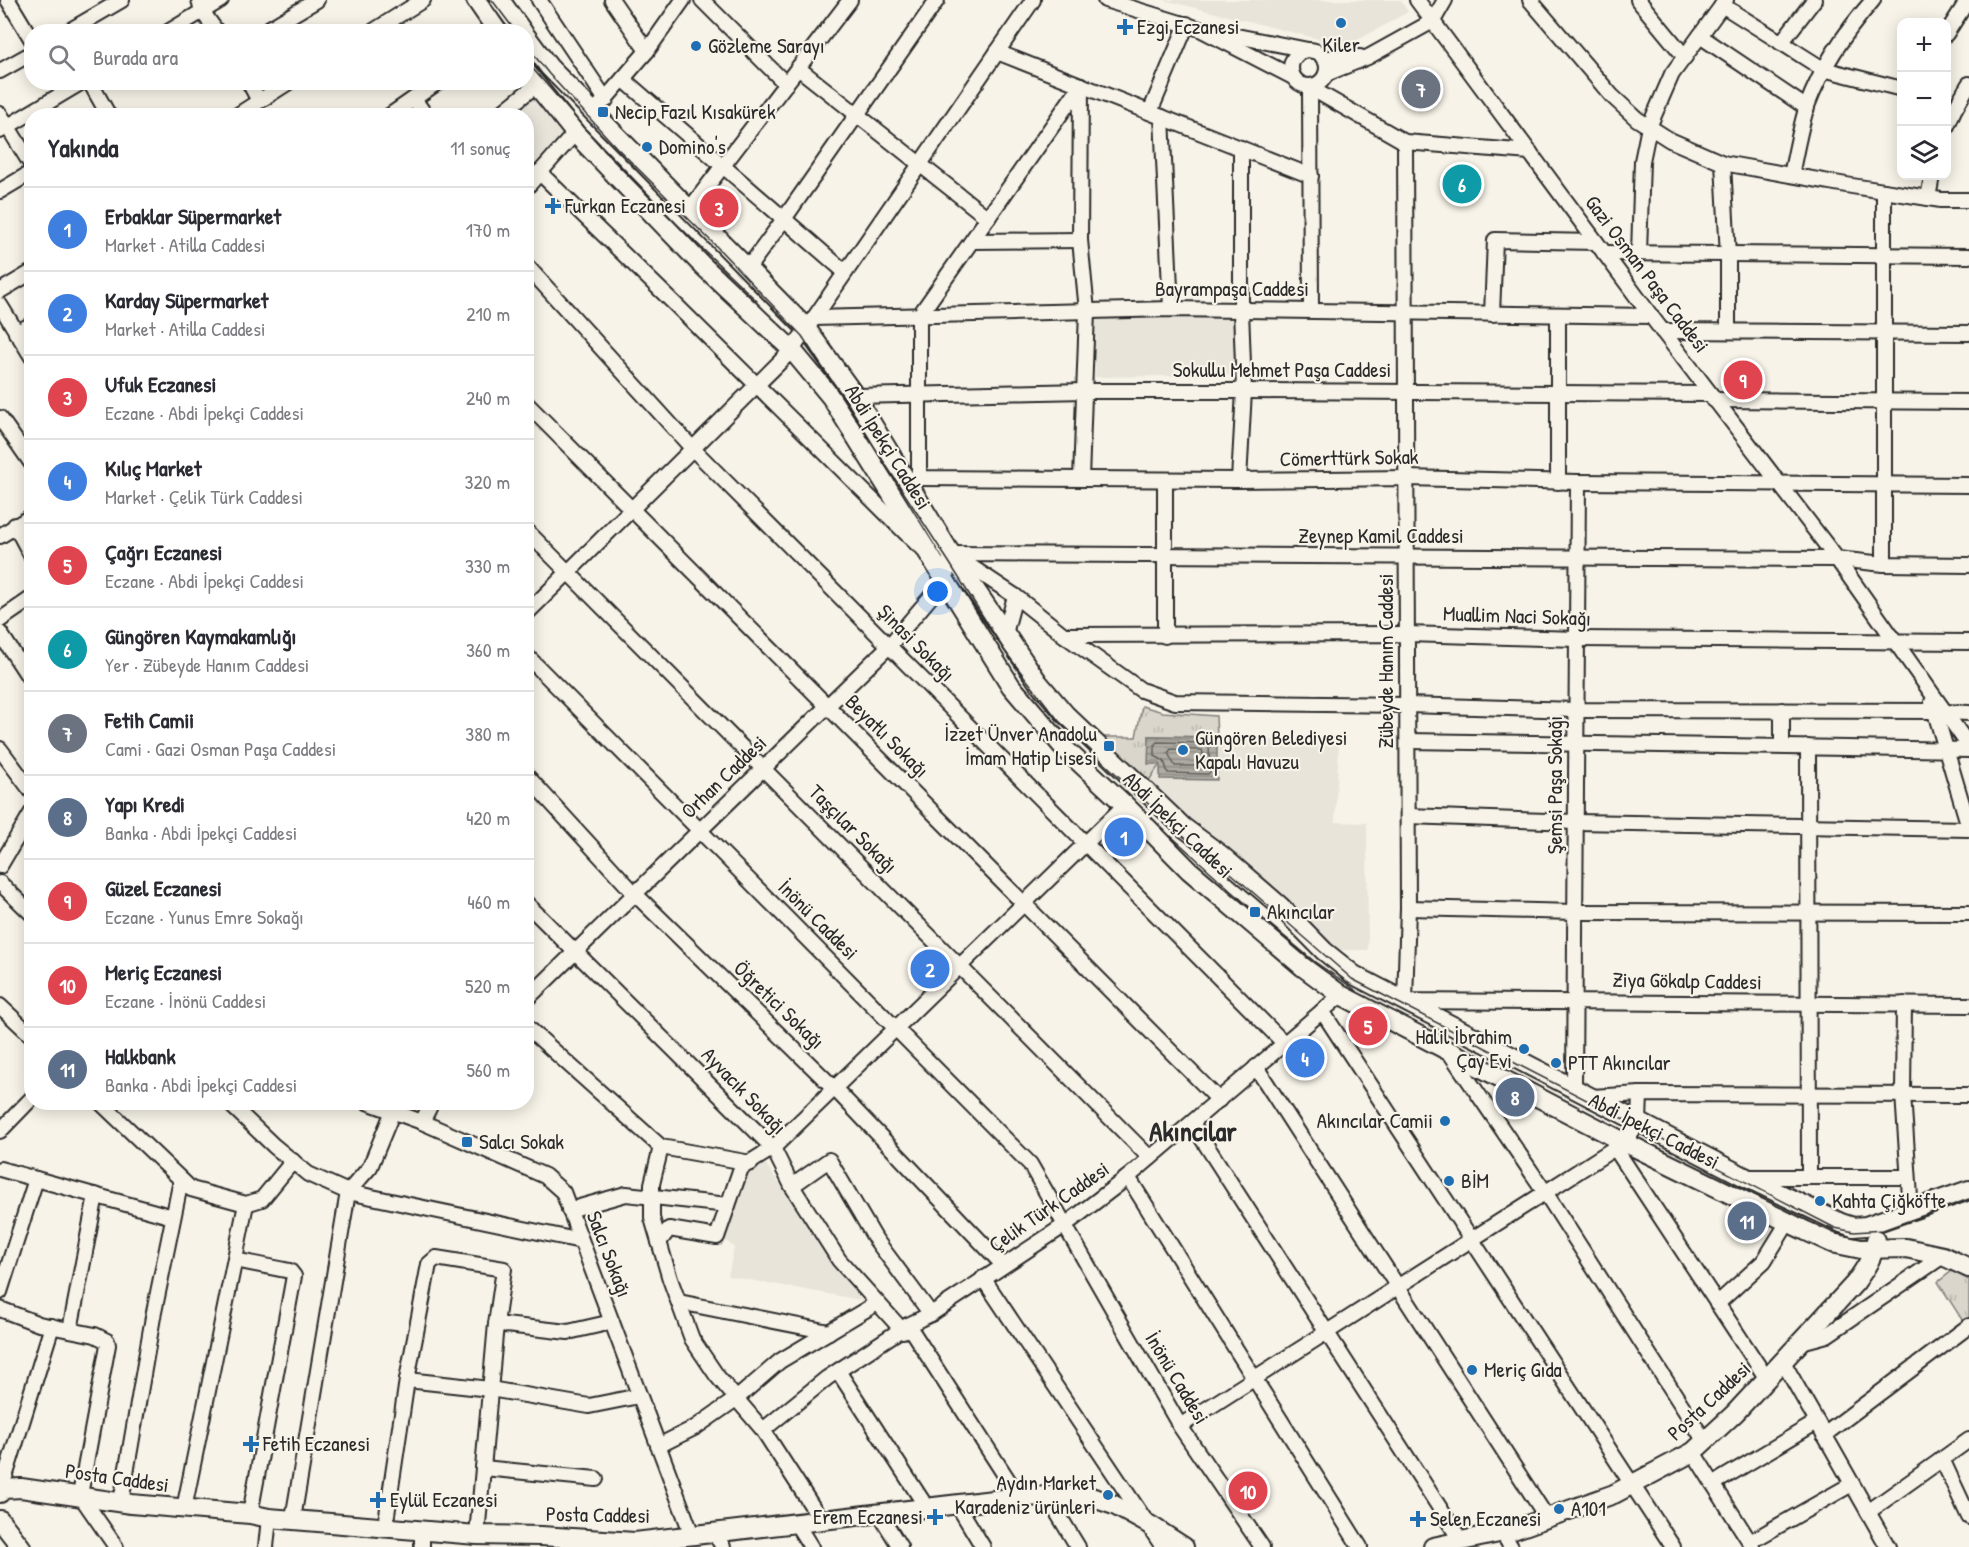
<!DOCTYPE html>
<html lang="tr">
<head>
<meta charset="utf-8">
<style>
	body { margin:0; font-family:"Patrick Hand",sans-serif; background:#f2f2f3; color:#2b2b33 }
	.controls { position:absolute; right:18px; top:18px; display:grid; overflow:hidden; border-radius:12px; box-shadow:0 3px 15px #0003 }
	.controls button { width:54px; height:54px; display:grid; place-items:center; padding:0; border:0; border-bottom:2px solid #e1e1e2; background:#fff; color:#2b2b33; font:30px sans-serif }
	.you { position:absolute; left:938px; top:592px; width:21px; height:21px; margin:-15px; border:4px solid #fff; border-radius:50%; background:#1a73e8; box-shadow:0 0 0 9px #1a73e833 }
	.badge { display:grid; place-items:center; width:39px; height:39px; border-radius:50%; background:#1f6fb2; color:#fff; font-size:20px; font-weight:700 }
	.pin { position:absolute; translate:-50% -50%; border:3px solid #fff; box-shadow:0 2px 6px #0006 }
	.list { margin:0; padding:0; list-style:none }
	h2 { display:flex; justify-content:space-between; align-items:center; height:78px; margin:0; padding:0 24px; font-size:26px }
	h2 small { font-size:20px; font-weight:400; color:#7c7c81 }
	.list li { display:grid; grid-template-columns:39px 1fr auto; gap:18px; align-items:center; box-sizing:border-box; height:84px; padding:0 24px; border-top:2px solid #e1e1e2 }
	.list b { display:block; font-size:22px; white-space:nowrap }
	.list p { margin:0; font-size:20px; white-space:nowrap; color:#7c7c81 }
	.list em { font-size:20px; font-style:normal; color:#7c7c81 }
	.icon { flex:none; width:33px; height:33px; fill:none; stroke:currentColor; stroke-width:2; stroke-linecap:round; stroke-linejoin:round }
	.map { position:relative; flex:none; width:1969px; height:1547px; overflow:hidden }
	.search { position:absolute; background:#fff; box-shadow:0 3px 15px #0003; left:24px; top:24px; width:510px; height:66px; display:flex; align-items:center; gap:15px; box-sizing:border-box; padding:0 21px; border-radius:24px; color:#7c7c81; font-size:22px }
	.panel { position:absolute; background:#fff; box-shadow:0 3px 15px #0003; left:24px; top:108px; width:510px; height:1002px; border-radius:24px }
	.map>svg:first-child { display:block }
</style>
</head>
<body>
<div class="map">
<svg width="1969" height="1547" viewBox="0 0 1969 1547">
	<defs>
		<pattern id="park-tufts" width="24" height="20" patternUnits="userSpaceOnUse" patternTransform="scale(1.5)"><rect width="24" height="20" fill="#dad6cc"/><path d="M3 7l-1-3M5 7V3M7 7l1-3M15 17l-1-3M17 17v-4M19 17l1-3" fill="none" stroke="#bbb8af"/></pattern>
		<pattern id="water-rules" width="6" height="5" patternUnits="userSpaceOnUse" patternTransform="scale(1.5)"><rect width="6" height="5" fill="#afaca4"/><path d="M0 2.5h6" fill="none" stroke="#8f8c86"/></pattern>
	</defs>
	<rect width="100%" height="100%" fill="#f7f3e8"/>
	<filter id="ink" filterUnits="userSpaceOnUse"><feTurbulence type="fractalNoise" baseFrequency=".0167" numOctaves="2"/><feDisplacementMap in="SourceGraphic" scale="12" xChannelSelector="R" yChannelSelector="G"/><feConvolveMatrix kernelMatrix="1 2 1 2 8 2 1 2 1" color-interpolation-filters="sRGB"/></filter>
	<g filter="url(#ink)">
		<g fill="#e8e4da">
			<polygon points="1164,0 1400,0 1408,12 1347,46"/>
			<polygon points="535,91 568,136 527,177 526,116 504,116"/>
			<polygon points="1235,315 1236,375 1095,377 1094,318"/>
			<polygon points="1217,737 1339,744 1335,822 1367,823 1368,950 1336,950 1312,924 1146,785 1160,764 1160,779 1216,780"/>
			<polygon points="765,1163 861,1300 728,1276 734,1247 723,1239 743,1171"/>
		</g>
		<g fill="url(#park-tufts)" stroke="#82807c" stroke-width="1.5">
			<polygon points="1142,706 1163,712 1216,716 1217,737 1149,736 1160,764 1146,785 1094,737 1136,737"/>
			<polygon points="1952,1271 1969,1280 1969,1319 1964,1323 1938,1282"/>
		</g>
		<polygon fill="url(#water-rules)" stroke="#7a7874" stroke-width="1.5" points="1149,736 1217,737 1217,780 1160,779 1160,764 1148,764"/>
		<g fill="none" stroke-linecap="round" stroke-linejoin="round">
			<g stroke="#605f5b" stroke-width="1.5">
				<polygon points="1157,742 1209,743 1210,772 1208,774 1168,773 1164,761 1155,756 1155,744"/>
				<polygon points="1171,749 1202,750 1203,753 1203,764 1200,766 1175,766 1168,753"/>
			</g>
			<defs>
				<g id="minor">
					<polyline points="8,0 32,40"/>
					<polyline points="199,0 202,11 217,32"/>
					<polyline points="539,0 606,100"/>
					<polyline points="612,0 647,51"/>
					<polyline points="702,0 786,84"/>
					<polyline points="1105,0 1200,29 1293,77"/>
					<polyline points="1417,0 1651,316 1837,559 1969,746"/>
					<polyline points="1530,0 1612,96 1637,119 1670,140 1723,163 1852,186 1941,200 1969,200"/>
					<polyline points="1638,0 1685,57"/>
					<polyline points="1722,5 1823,69 1902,89"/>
					<polyline points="67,32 122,0"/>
					<polyline points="168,32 221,0"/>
					<polyline points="263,32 317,0"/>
					<polyline points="372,32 423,0"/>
					<polyline points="1216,32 1313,51"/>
					<polyline points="1946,34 1968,0"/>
					<polyline points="1700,36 1807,108"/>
					<polyline points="1781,43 1814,0"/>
					<circle cx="1309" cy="68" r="18"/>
					<polyline points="997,52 1311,176"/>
					<polyline points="1323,58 1360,57"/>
					<polyline points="798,68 988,218"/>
					<polyline points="0,71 32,53"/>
					<polyline points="1326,74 1368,57 1433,21 1445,0"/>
					<polyline points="623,79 845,272"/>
					<polyline points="90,82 109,116"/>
					<polyline points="249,82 259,101"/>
					<polyline points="1081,85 919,316 919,478 1239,480 1406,478 1578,482 1969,485"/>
					<polyline points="1307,86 1405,142 1530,152"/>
					<polyline points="1310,89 1311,310"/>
					<polyline points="414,99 426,116"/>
					<polyline points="594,112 647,51 683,0"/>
					<polyline points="1150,112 1187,24"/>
					<polyline points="0,114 32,166"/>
					<polyline points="236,116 289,82"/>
					<polyline points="389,116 438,82"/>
					<polyline points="498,116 536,85"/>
					<polyline points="1162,117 1171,309"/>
					<polyline points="1946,128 1954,110 1969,84"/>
					<polyline points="0,131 82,82"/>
					<polyline points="1405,142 1408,908 1405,1001 1969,1005"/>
					<polyline points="1723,163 1728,256 1728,330"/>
					<polyline points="539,172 677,306 918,545"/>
					<path d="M1791 175C1796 152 1800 128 1807 106 1822 66 1845 32 1873 0"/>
					<polyline points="526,188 575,133"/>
					<polyline points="0,191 32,172"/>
					<polyline points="1884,191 1884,564"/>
					<polyline points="1928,198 1932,176"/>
					<polyline points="689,210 850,0"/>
					<polyline points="972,241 1080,240"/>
					<polyline points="1604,253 1969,256"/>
					<polyline points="1639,253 1642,161 1649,127 1672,74 1726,0"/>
					<polyline points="526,265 692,448 1284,1043"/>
					<polyline points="748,268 784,219 937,0"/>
					<polyline points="0,291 32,272"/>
					<polyline points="0,305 32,357"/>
					<polyline points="1492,314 1495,240 1596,242"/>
					<polyline points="1558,316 1558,482"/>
					<polyline points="814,318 1171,309 1651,316"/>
					<polyline points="1662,331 1969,333"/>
					<polyline points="16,333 32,324"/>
					<polyline points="855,396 1085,391 1244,391 1710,394"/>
					<polyline points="1714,400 1969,402"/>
					<polyline points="526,403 1219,1100"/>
					<polyline points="0,418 32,464"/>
					<polyline points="1081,479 1087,311 1080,240 1081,85"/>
					<polyline points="1165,480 1165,636"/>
					<polyline points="1239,480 1244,391 1241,310 1241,148"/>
					<polyline points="15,525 32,557"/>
					<polyline points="526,530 1150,1158"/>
					<polyline points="0,536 32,516"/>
					<polyline points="955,556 1015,596 1064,635 1141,690 1175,702 1407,705 1576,710 1934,711"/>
					<polyline points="526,614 792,350 1033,0"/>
					<polyline points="0,620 32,598"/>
					<polyline points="0,633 32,682"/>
					<polyline points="1005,634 1015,596"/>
					<polyline points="1064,635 1407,634 1577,639 1969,642"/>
					<polyline points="526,655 1030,1164 1065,1225"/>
					<polyline points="1932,702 1969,827"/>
					<polyline points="1782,710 1782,746"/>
					<polyline points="1945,712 1969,713"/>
					<polyline points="1408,741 1969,750"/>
					<polyline points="1808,747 1809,1176"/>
					<polyline points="0,749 32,792"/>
					<polyline points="526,775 635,894 835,1089 1003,1265"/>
					<polyline points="1408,816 1576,822 1969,829"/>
					<polyline points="0,866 32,812"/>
					<polyline points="0,883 32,914"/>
					<polyline points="526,903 773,1148 792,1186 839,1260 903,1331"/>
					<polyline points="1408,908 1575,912 1969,913"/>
					<polyline points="526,1000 889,646 945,580 951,554 1837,559 1884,564 1969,565"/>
					<polyline points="1904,1004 1903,1094 1911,1212"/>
					<polyline points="0,1006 32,1036"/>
					<polyline points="1322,1011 1673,1547"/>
					<polyline points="526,1026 661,1147 751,1163"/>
					<polyline points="1450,1053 1545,1192 1704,1440"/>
					<polyline points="1256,1067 1547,1518"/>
					<polyline points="1574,1088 1578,482"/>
					<polyline points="1592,1097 1640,1094 1969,1095"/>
					<polyline points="100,1102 191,1189 246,1204 262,1199 293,1161"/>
					<polyline points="228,1102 274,1146 308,1174 348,1192 581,1241"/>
					<polyline points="367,1102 422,1122 545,1176 563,1192 692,1535"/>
					<polyline points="422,1122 432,1102"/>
					<polyline points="1192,1123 1461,1541"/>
					<polyline points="0,1131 32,1098"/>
					<polyline points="661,1147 652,1184 652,1218 670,1279 692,1339 717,1376 763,1430 821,1520"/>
					<polyline points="1615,1148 1767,1379"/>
					<polyline points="0,1169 173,1217"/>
					<polyline points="1128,1177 1360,1547"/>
					<polyline points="1747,1177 1907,1177"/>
					<polyline points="792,1186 829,1160 876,1240 931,1314"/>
					<polyline points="569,1210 626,1194 728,1205"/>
					<polyline points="1064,1224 1180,1426 1262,1547"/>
					<polyline points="659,1242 669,1229 717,1237 741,1168 773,1148 1125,805"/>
					<polyline points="235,1260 290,1271 294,1276 250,1514"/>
					<polyline points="983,1278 1163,1547"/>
					<polyline points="0,1292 36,1179"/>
					<polyline points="679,1302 829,1332"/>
					<polyline points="1717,1304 1764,1261 1788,1222"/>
					<polyline points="0,1309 39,1324 95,1335 107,1341 108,1345 80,1495 116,1547"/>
					<polyline points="496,1324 568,1332 612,1322"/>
					<polyline points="908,1325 1019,1497"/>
					<polyline points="70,1330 96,1195"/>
					<polyline points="1801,1342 1827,1335 1943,1256"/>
					<polyline points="1783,1362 1888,1547"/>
					<polyline points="838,1371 927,1508"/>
					<polyline points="407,1380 490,1389 589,1406 639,1396"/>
					<polyline points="1180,1426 1624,1142 1639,1122 1640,1094"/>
					<polyline points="763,1430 827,1378 908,1325 931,1314 1065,1225 1128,1177 1341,995"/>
					<polyline points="1824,1435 1969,1326"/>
					<polyline points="658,1446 696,1427 736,1399 780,1361 877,1303"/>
					<polyline points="1693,1452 1753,1547"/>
					<polyline points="1942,1459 1969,1517"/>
					<polyline points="483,1468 596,1479"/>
					<polyline points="0,1482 5,1477 52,1326"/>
					<polyline points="1713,1484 1817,1422"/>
					<polyline points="1047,1496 1078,1547"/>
					<polyline points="121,1502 153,1317 181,1180"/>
					<polyline points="957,1504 983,1547"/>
					<polyline points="184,1509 246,1204"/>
					<polyline points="1868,1512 1969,1440"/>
					<polyline points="879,1513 900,1547"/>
					<polyline points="293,1519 348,1192 370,1167 393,1111"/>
					<polyline points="796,1523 811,1547"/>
					<polyline points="385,1528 407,1380 429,1264 436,1258 504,1269 496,1324 477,1535"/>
					<polyline points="714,1532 723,1547"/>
					<polyline points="1502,1532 1511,1547"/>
					<polyline points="1750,1542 1852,1484"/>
					<polyline points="266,1547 269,1518"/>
					<polyline points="422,1547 422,1530"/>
				</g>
				<g id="major">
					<polyline points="476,0 498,32"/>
					<polyline points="500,0 523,32"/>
					<polyline points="526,36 549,67 806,328 855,396 951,554 1038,682 1066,715 1183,827 1221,855 1280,906 1324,951 1354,975 1745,1177 1841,1223 1853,1227 1866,1226 1969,1190"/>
					<polyline points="526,72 575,133 701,264 792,350 831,397 1011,686 1064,748 1125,805 1189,870 1303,967 1341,995 1624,1142 1806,1231 1832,1243 1861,1249 1906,1248 1943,1256 1969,1268"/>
					<polyline points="0,1493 4,1489 21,1488 131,1504 250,1514 269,1518 477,1535 541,1536 635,1542 1019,1497 1085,1495 1114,1505 1150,1525 1184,1547"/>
					<polyline points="0,1520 21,1547"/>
					<path d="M1433 1547 1513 1530 1614 1494 1693 1452 1735 1413 1855 1283C1865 1269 1874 1256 1876 1240"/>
				</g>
			</defs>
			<use href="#minor" stroke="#2b2b2b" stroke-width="18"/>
			<use href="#major" stroke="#2b2b2b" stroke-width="22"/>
			<use href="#minor" stroke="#f7f3e8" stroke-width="14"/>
			<use href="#major" stroke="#f7f3e8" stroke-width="18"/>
			<g stroke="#2b2b2b" stroke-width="1.5">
				<polyline points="492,0 516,32"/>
				<polyline points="526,45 549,74 617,148 717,247 802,336 949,562 1004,650 1020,671 1059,721 1184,837 1216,860 1352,979 1835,1228 1854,1232 1883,1230 1969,1199"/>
				<polyline points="526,61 609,156 660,208 757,301"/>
				<polyline points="1171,836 1255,912 1315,962 1357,991"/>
			</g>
		</g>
	</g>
	<g fill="#1f6fb2" stroke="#f7f3e8" stroke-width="2">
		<circle cx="1341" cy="23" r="6"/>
		<path d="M1122 18h6v6h6v6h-6v6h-6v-6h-6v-6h6z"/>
		<circle cx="696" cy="46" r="6"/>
		<rect x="597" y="106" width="12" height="12" rx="3"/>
		<circle cx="647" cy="147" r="6"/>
		<path d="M550 197h6v6h6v6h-6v6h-6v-6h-6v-6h6z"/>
		<rect x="1103" y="740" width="12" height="12" rx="3"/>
		<circle cx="1183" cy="750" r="6"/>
		<rect x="1249" y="906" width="12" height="12" rx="3"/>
		<circle cx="1524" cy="1049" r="6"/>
		<circle cx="1556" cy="1063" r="6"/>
		<circle cx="1445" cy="1121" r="6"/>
		<rect x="461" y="1136" width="12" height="12" rx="3"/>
		<circle cx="1449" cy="1181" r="6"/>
		<circle cx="1820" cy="1201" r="6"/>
		<circle cx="1472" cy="1370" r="6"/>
		<path d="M248 1435h6v6h6v6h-6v6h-6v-6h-6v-6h6z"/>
		<circle cx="1108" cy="1495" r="6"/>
		<path d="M375 1491h6v6h6v6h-6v6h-6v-6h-6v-6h6z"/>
		<circle cx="1559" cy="1509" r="6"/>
		<path d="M932 1508h6v6h6v6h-6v6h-6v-6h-6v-6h6z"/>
		<path d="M1415 1510h6v6h6v6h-6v6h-6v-6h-6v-6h6z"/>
	</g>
	<g text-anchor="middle" stroke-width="4.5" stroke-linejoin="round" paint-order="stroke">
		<g font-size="21" fill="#2b2b2b" stroke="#f7f3e8" text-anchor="start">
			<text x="1137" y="34">Ezgi Eczanesi</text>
			<text x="1341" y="52" text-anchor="middle">Kiler</text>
			<text x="708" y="53">Gözleme Sarayı</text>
			<text x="615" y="119">Necip Fazıl Kısakürek</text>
			<text x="659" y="154">Domino's</text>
			<text x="565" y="213">Furkan Eczanesi</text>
			<text x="1097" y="741" text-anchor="end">İzzet Ünver Anadolu<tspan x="1097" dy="24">İmam Hatip Lisesi</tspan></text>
			<text x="1195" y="745">Güngören Belediyesi<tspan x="1195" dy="24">Kapalı Havuzu</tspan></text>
			<text x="1267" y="919">Akıncılar</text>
			<text x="1512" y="1044" text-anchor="end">Halil İbrahim<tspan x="1512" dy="24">Çay Evi</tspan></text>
			<text x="1568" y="1070">PTT Akıncılar</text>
			<text x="1433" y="1128" text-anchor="end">Akıncılar Camii</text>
			<text x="479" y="1149">Salcı Sokak</text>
			<text x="1461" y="1188">BİM</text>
			<text x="1832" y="1208">Kahta Çiğköfte</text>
			<text x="1484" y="1377">Meriç Gıda</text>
			<text x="263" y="1451">Fetih Eczanesi</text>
			<text x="1096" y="1490" text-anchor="end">Aydın Market<tspan x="1096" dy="24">Karadeniz ürünleri</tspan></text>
			<text x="390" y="1507">Eylül Eczanesi</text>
			<text x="1571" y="1516">A101</text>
			<text x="923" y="1524" text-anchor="end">Erem Eczanesi</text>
			<text x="1430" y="1526">Selen Eczanesi</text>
		</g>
		<g font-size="21" fill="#2b2b2b" stroke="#f7f3e8">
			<text transform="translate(1647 274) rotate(53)" y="7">Gazi Osman Paşa Caddesi</text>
			<text x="1232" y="296">Bayrampaşa Caddesi</text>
			<text x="1282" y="377">Sokullu Mehmet Paşa Caddesi</text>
			<text transform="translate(888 447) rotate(58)" y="7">Abdi İpekçi Caddesi</text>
			<text transform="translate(1349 458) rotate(-1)" y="7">Cömerttürk Sokak</text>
			<text x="1381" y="543">Zeynep Kamil Caddesi</text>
			<text transform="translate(1517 616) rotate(2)" y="7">Muallim Naci Sokağı</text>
			<text transform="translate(916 643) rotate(45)" y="7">Şinasi Sokağı</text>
			<text transform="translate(1386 661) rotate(-90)" y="7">Zübeyde Hanım Caddesi</text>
			<text transform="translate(887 736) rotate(45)" y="7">Beyatlı Sokağı</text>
			<text transform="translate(724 777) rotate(-44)" y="7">Orhan Caddesi</text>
			<text transform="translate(1555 785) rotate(-90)" y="7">Şemsi Paşa Sokağı</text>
			<text transform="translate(1178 825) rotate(44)" y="7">Abdi İpekçi Caddesi</text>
			<text transform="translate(853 829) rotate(45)" y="7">Taşçılar Sokağı</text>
			<text transform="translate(818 920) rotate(45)" y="7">İnönü Caddesi</text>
			<text transform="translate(1687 981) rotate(1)" y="7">Ziya Gökalp Caddesi</text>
			<text transform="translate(779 1005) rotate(44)" y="7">Öğretici Sokağı</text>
			<text transform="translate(744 1091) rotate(46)" y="7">Ayvacık Sokağı</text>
			<text transform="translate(1654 1131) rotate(27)" y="7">Abdi İpekçi Caddesi</text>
			<text transform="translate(1049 1207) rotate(-35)" y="7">Çelik Türk Caddesi</text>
			<text transform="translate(609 1254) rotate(69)" y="7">Salcı Sokağı</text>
			<text transform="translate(1177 1378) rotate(59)" y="7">İnönü Caddesi</text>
			<text transform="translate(1709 1401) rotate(-43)" y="7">Posta Caddesi</text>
			<text transform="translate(117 1478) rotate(8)" y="7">Posta Caddesi</text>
			<text transform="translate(598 1515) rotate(1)" y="7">Posta Caddesi</text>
		</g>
		<g font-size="27" font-weight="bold" fill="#2b2b2b" stroke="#f7f3e8">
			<text x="1193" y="1141">Akıncılar</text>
		</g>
	</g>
</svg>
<div class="controls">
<button>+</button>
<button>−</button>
<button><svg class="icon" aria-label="layers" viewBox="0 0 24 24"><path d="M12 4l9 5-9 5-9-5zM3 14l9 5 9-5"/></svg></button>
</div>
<div class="you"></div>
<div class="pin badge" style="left:1124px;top:837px;background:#3f7fe0">1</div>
<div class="pin badge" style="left:930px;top:969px;background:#3f7fe0">2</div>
<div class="pin badge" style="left:719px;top:208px;background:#e0444e">3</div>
<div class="pin badge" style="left:1305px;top:1058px;background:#3f7fe0">4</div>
<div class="pin badge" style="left:1368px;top:1026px;background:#e0444e">5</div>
<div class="pin badge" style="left:1462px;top:184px;background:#0f9aa8">6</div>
<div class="pin badge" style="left:1421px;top:89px;background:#6b7280">7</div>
<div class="pin badge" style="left:1515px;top:1097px;background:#5c6f8a">8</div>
<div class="pin badge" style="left:1743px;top:380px;background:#e0444e">9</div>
<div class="pin badge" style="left:1248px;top:1491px;background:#e0444e">10</div>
<div class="pin badge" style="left:1747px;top:1221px;background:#5c6f8a">11</div>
<div class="search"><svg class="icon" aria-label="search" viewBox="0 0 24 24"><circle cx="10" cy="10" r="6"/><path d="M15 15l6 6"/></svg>Burada ara</div>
<section class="panel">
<h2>Yakında<small>11 sonuç</small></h2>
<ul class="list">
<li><span class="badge" style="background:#3f7fe0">1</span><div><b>Erbaklar Süpermarket</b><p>Market · Atilla Caddesi</p></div><em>170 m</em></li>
<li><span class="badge" style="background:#3f7fe0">2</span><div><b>Karday Süpermarket</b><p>Market · Atilla Caddesi</p></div><em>210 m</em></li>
<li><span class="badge" style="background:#e0444e">3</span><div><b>Ufuk Eczanesi</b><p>Eczane · Abdi İpekçi Caddesi</p></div><em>240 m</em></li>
<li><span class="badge" style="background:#3f7fe0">4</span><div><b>Kılıç Market</b><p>Market · Çelik Türk Caddesi</p></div><em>320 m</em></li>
<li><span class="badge" style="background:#e0444e">5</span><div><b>Çağrı Eczanesi</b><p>Eczane · Abdi İpekçi Caddesi</p></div><em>330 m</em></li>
<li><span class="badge" style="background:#0f9aa8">6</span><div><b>Güngören Kaymakamlığı</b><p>Yer · Zübeyde Hanım Caddesi</p></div><em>360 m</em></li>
<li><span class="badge" style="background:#6b7280">7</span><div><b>Fetih Camii</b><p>Cami · Gazi Osman Paşa Caddesi</p></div><em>380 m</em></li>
<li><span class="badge" style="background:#5c6f8a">8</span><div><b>Yapı Kredi</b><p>Banka · Abdi İpekçi Caddesi</p></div><em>420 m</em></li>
<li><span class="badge" style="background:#e0444e">9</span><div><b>Güzel Eczanesi</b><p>Eczane · Yunus Emre Sokağı</p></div><em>460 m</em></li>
<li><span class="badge" style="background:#e0444e">10</span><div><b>Meriç Eczanesi</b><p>Eczane · İnönü Caddesi</p></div><em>520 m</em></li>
<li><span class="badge" style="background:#5c6f8a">11</span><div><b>Halkbank</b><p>Banka · Abdi İpekçi Caddesi</p></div><em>560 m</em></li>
</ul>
</section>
</div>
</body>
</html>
